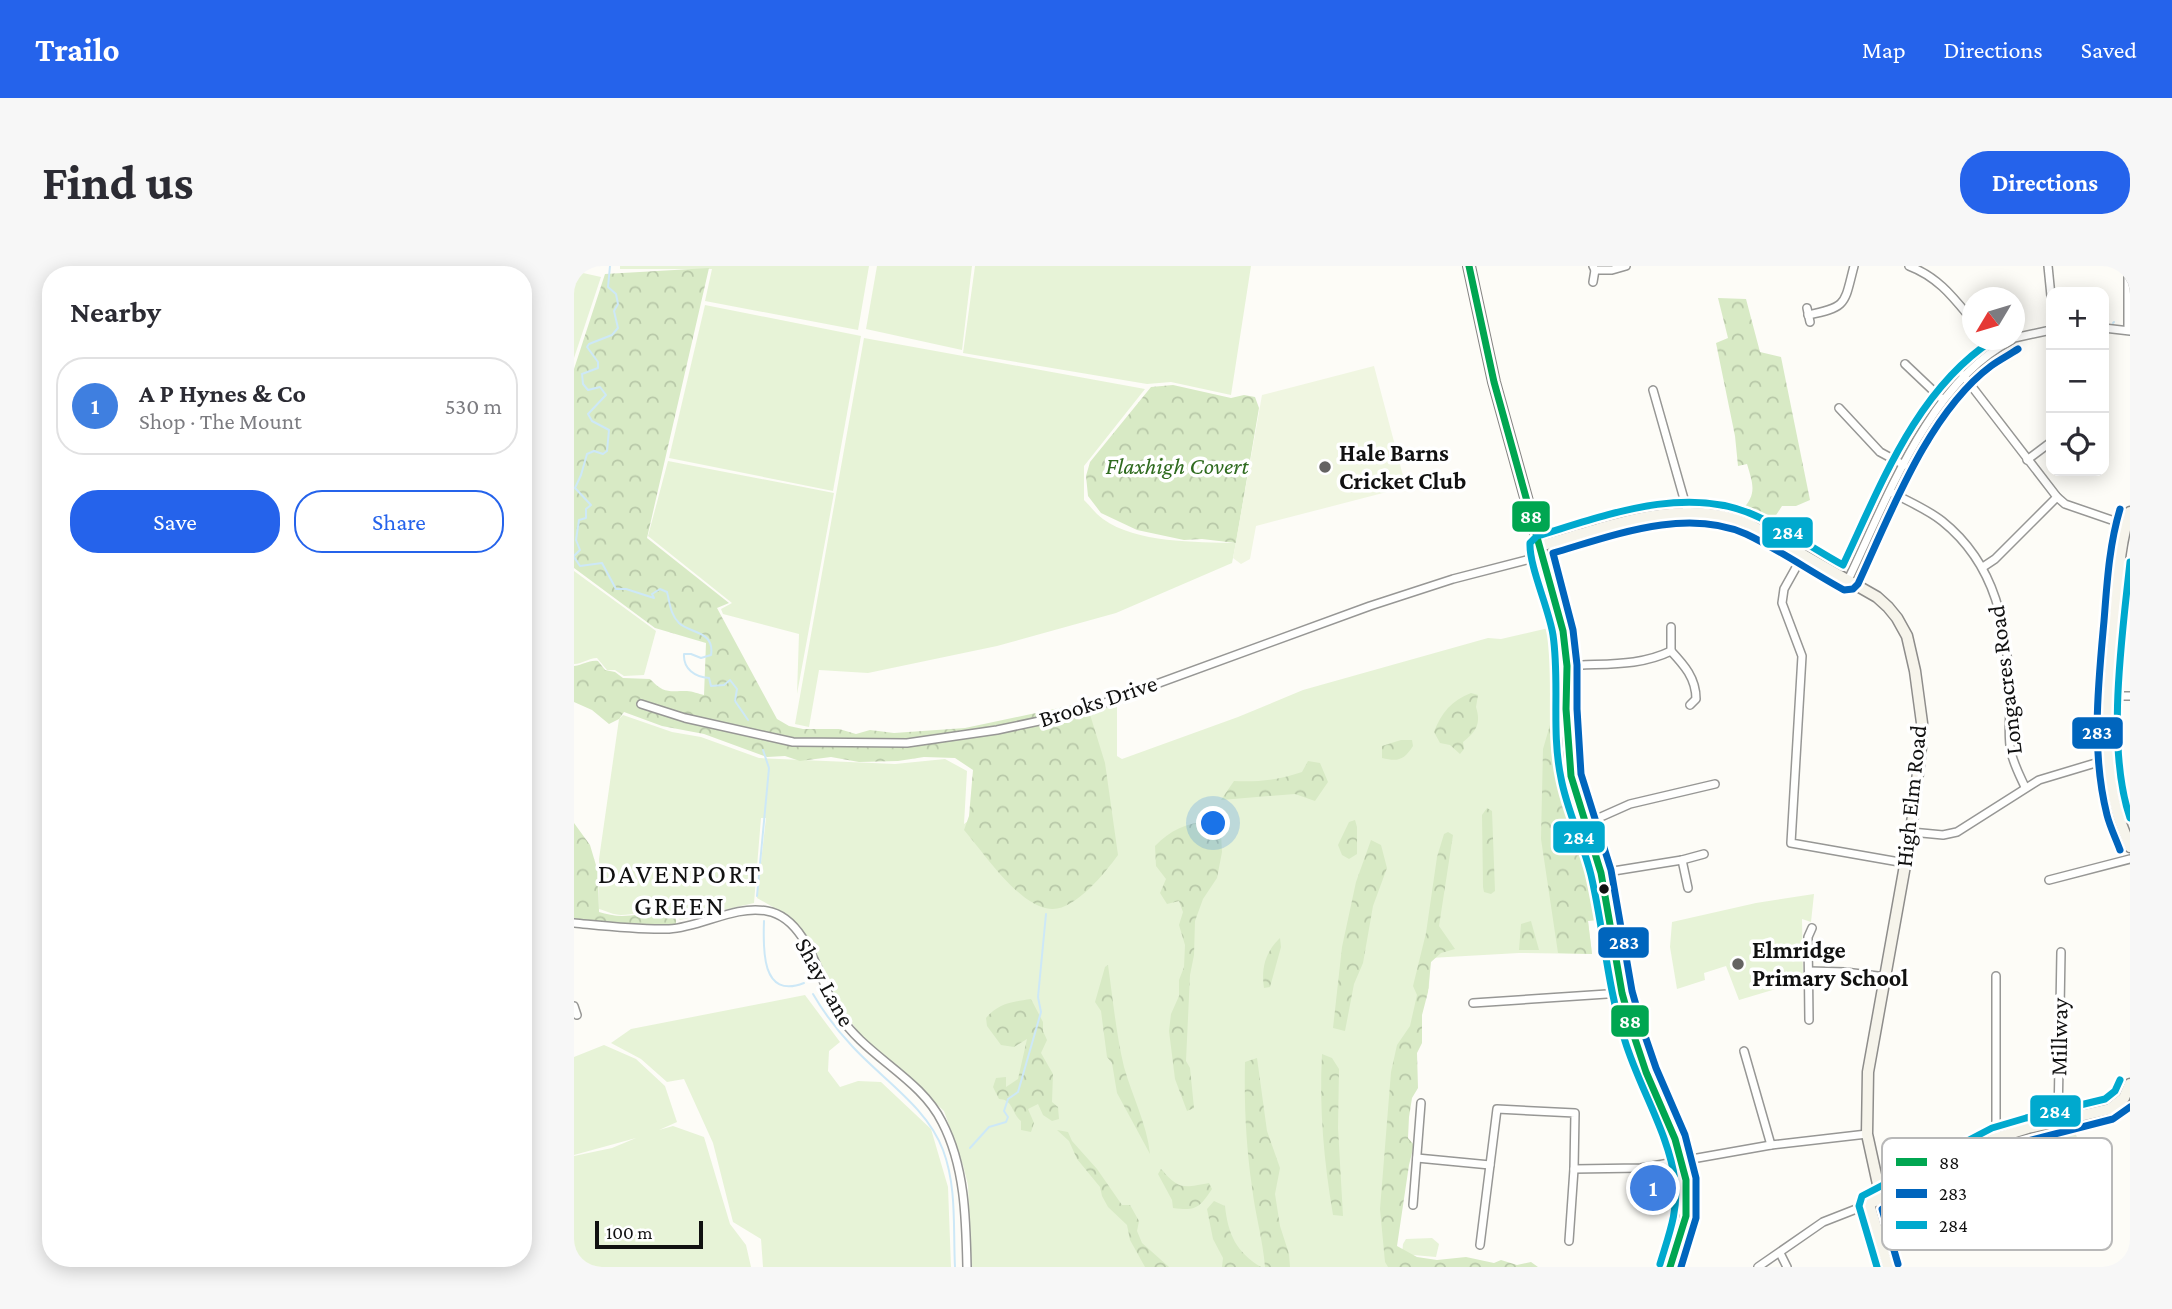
<!DOCTYPE html>
<html lang="en">
<head>
<meta charset="utf-8">
<style>
	body { margin:0; font-family:"Crimson Pro",serif; background:#f7f7f7; color:#2b2b33 }
	.controls { position:absolute; right:21px; top:21px; display:grid; overflow:hidden; border-radius:14px; box-shadow:0 4px 18px #0003 }
	.controls button { width:63px; height:63px; display:grid; place-items:center; padding:0; border:0; border-bottom:2px solid #e1e1e2; background:#fff; color:#2b2b33; font:35px sans-serif }
	.compass { position:absolute; left:1388px; top:21px; width:63px; height:63px; border-radius:50%; background:#fff; box-shadow:0 4px 18px #0003; rotate:232deg }
	.scale { position:absolute; left:21px; bottom:18px; width:108px; box-sizing:border-box; padding-left:7px; border:4px solid #111; border-top:0; font-size:19px; line-height:24px; white-space:nowrap; color:#111; -webkit-text-stroke:5px #fff; paint-order:stroke }
	.you { position:absolute; left:640px; top:558px; width:24px; height:24px; margin:-18px; border:5px solid #fff; border-radius:50%; background:#1a73e8; box-shadow:0 0 0 10px #1a73e833 }
	.badge { display:grid; place-items:center; width:46px; height:46px; border-radius:50%; background:#2563eb; color:#fff; font-size:23px; font-weight:700 }
	.pin { position:absolute; translate:-50% -50%; border:4px solid #fff; box-shadow:0 2px 7px #0006 }
	.list { margin:0; padding:0; list-style:none }
	h2 { display:flex; justify-content:space-between; align-items:center; height:91px; margin:0; padding:0 28px; font-size:30px }
	h2 small { font-size:23px; font-weight:400; color:#7c7c81 }
	.list li { display:grid; grid-template-columns:46px 1fr auto; gap:21px; align-items:center; box-sizing:border-box; height:98px; margin:0 14px 14px; padding:0 14px; border:2px solid #e1e1e2; border-radius:28px }
	.list b { display:block; font-size:26px; white-space:nowrap }
	.list p { margin:0; font-size:23px; white-space:nowrap; color:#7c7c81 }
	.list em { font-size:23px; font-style:normal; color:#7c7c81 }
	.actions { display:flex; gap:14px; padding:21px 28px }
	.actions a { flex:1; padding:16px 0; border:2px solid #2563eb; border-radius:28px; text-align:center; font-size:24px; color:#2563eb }
	.actions .main { background:#2563eb; color:#fff }
	.icon { flex:none; width:38px; height:38px; fill:none; stroke:currentColor; stroke-width:2; stroke-linecap:round; stroke-linejoin:round }
	.map { position:relative; flex:none; width:1556px; height:1001px; overflow:hidden; border-radius:28px }
	header { display:flex; align-items:center; gap:42px; box-sizing:border-box; height:98px; padding:0 35px; background:#2563eb; color:#fff }
	header strong { font-size:33px }
	nav { display:flex; gap:38px; margin-inline-start:auto; font-size:24px }
	.intro { display:flex; align-items:center; justify-content:space-between; box-sizing:border-box; height:168px; padding:0 42px }
	h1 { margin:0; font-size:49px }
	.button { padding:18px 32px; border-radius:28px; background:#2563eb; color:#fff; font-size:24px; font-weight:700 }
	main { display:flex; gap:42px; padding:0 42px }
	aside { flex:1; background:#fff; border-radius:28px; box-shadow:0 4px 18px #0003 }
	.map>svg:first-child { display:block }
</style>
</head>
<body>
<header>
<strong>Trailo</strong>
<nav><a>Map</a><a>Directions</a><a>Saved</a></nav>
</header>
<div class="intro"><h1>Find us</h1><a class="button">Directions</a></div>
<main>
<aside>
<h2>Nearby<small></small></h2>
<ul class="list">
<li><span class="badge" style="background:#3f7fe0">1</span><div><b>A P Hynes &amp; Co</b><p>Shop · The Mount</p></div><em>530 m</em></li>
</ul>
<div class="actions"><a class="main">Save</a><a>Share</a></div>
</aside>
<div class="map">
<svg width="1556" height="1001" viewBox="0 0 1556 1001">
	<defs>
		<pattern id="forest-crowns" width="20" height="18" patternUnits="userSpaceOnUse" patternTransform="scale(1.75)"><rect width="20" height="18" fill="#d8eac5"/><path d="M2 6a3 3 0 1 1 6 0M12 15a3 3 0 1 1 6 0" fill="none" stroke="#b8c8a8"/></pattern>
		<pattern id="cemetery-stones" width="16" height="16" patternUnits="userSpaceOnUse" patternTransform="scale(1.75)"><rect width="16" height="16" fill="#e9eedb"/><path d="M2 7V4a2 2 0 0 1 4 0v3zM10 15v-3a2 2 0 0 1 4 0v3z" fill="#c7cbbb"/></pattern>
	</defs>
	<rect width="100%" height="100%" fill="#fdfcf7"/>
	<g fill="#e7f3d7">
		<polygon points="46,0 295,0 284,64 131,35 138,3 46,3"/>
		<polygon points="303,0 398,0 388,84 292,63"/>
		<polygon points="401,0 677,0 657,129 597,116 573,118 389,87"/>
		<polygon points="0,5 27,11 0,92"/>
		<polygon points="131,39 287,70 259,225 95,192"/>
		<path d="M290 72 571 123 510 200V234C516 240 522 248 529 253 562 277 622 276 662 277L658 297 542 347 423 380 294 407 245 404 235 461 221 458Z"/>
		<polygon points="94,195 260,227 223,428 225,368 149,348 147,343 158,337 74,270"/>
		<path d="M0 305 82 365 70 409 50 410 41 404H33L23 392C14 392 9 398 0 398Z"/>
		<path d="M979 361 983 372 986 404 982 516 1000 560 1016 624 1031 653 1014 655 1018 688 945 687 856 692 855 722 851 728 840 790 818 991 917 1001H397L394 919 389 899 370 845 289 772 269 745 231 670 211 648 183 632 192 552H187L180 637 106 654C91 636 67 649 47 649 40 649 32 645 25 643V593L45 453 49 449 98 466 127 471 185 492 321 498 371 493 393 505 390 558 408 545 411 471 543 434V490L548 493 664 451 729 424 914 372 927 373Z"/>
		<polygon points="1240,628 1237,656 1228,653 1229,715 1165,734 1152,700 1130,707 1131,714 1103,723 1096,681 1098,656 1182,637"/>
		<polygon points="231,729 266,776 255,785 254,805 266,821 284,815 307,816 357,863 374,921 377,1001 189,1001 187,973 159,956 139,877 110,813 93,816 67,793 37,777 57,763"/>
		<polygon points="30,779 62,793 91,820 103,856 85,864 99,860 130,871 156,958 172,979 177,1001 0,1001 0,890 38,882 62,872 0,889 0,791"/>
		<polygon points="858,972 865,978 862,991 828,988 829,978 832,973"/>
	</g>
	<g fill="url(#forest-crowns)">
		<path d="M135 2 73 272 155 337 143 342 203 453 215 460 229 463H265L282 468 296 464 320 467 391 462 509 437 514 442 531 497 544 589C531 607 501 644 478 643 446 642 410 587 390 564L395 550 399 504 381 492 350 491 324 495 285 496 257 491 226 495 211 490 193 491 130 468 88 460 50 446 45 453 35 458 18 444 0 436V400C10 399 14 394 24 395L31 404 41 406 49 412 76 413C90 428 95 425 113 425 118 425 125 428 130 429L132 377 81 362 0 302V103L31 8Z"/>
		<path d="M1144 32 1172 33 1186 86 1207 91 1236 234 1222 240H1208L1195 260 1165 247C1183 229 1180 221 1173 198L1164 200 1161 170 1142 77 1154 72Z"/>
		<polygon points="599,119 657,132 670,129 681,131 685,142 662,277 628,273 610,274 563,264 527,247 514,230 512,210 516,196 577,121"/>
		<polygon points="983,372 986,404 982,516 1000,560 1016,624 1031,653 1014,655 1018,688 984,687 967,573 969,483 976,459 985,404 977,399 975,376"/>
		<path d="M897 427 904 429 902 441C907 457 903 465 889 476L890 483 886 488 876 479 866 477 860 466C867 447 878 434 897 427Z"/>
		<path d="M827 474H838L839 480C830 494 824 496 808 492V480Z"/>
		<path d="M734 495 746 497 754 516 741 535 721 528 647 534 660 515C684 516 705 514 728 506Z"/>
		<polygon points="913,542 918,545 921,625 917,628 910,626 909,621 908,549"/>
		<polygon points="781,554 783,561 783,588 775,593 768,589 764,579 775,556"/>
		<path d="M635 555 647 567 648 586 643 612 629 633 621 655 620 689 616 709 612 795 616 802 620 842 613 845 601 813 595 765 597 748 605 730V714L610 701 611 679 605 659 609 646 605 635 593 638 586 627 592 613 582 600 581 580C596 564 613 557 635 555Z"/>
		<path d="M0 557 16 579 24 606 25 646C32 648 41 650 48 650 66 650 85 642 102 652V662L0 657Z"/>
		<polygon points="874,566 879,569 865,660 881,683 867,687 857,696 854,726 848,749 848,777 843,787 844,822 838,832 835,851 834,872 840,879 835,899 823,980 843,991 863,994 892,991 920,997 927,994 943,999 957,996 964,1001 814,1001 811,996 806,943 817,806 823,779 836,760 843,729 839,720 852,667 863,591 870,568"/>
		<polygon points="797,574 807,579 813,602 799,640 789,697 780,718 771,765 759,762 768,681 782,616"/>
		<polygon points="957,655 965,684 945,684 947,658"/>
		<path d="M706 672 707 681 696 721 690 722C687 703 691 686 706 672Z"/>
		<path d="M534 699C539 734 542 767 550 801 558 830 573 858 576 888L543 827 538 797 533 791 527 745 521 736 531 701Z"/>
		<path d="M457 733 469 756V765L473 774 467 787 479 808 478 836 484 841 485 853 478 855 469 849 464 838 454 843 460 857 457 866 447 864V855C438 848 439 833 425 833L419 821 422 812 432 811V821L444 813 453 773 440 781 427 779 413 760 412 752C425 737 438 736 457 733Z"/>
		<path d="M748 788 758 792 765 803 764 862 769 950 759 949C750 896 745 842 748 788Z"/>
		<path d="M683 792 693 865 706 902 701 928 706 960 715 988 716 1001H691C689 974 681 948 678 921 672 879 670 838 671 796Z"/>
		<polygon points="483,864 494,866 498,875 523,903 548,939 556,939 565,955 563,965 568,977 595,1001 571,1001 556,974 553,959 534,941 528,930 526,921 503,893 495,875"/>
		<path d="M587 903C605 924 609 922 635 917L638 923C625 942 623 945 599 942L598 934 584 908Z"/>
		<path d="M640 935 651 940C654 968 662 986 687 1001H648L649 992 639 973 633 943Z"/>
	</g>
	<polygon fill="url(#cemetery-stones)" points="1498,858 1512,895 1472,916 1447,868 1463,865 1479,893 1497,883 1485,861"/>
	<g fill="#f0f6e1">
		<polygon points="800,100 832,221 682,260 676,293 667,298 659,292 688,129"/>
		<path d="M1447 868 1479 929 1410 964C1411 951 1414 938 1401 931L1400 925 1386 924 1381 914 1372 905Z"/>
	</g>
	<g fill="none" stroke-linecap="round" stroke-linejoin="round">
		<g stroke="#cde8f7" stroke-width="2">
			<polyline points="1539,57 1540,56"/>
			<polyline points="0,290 6,284 2,274 5,254 12,252 12,243 17,239 1,222 7,209 13,188 20,185 29,188 33,185 35,164 18,155 14,148 32,129 26,121 14,124 9,118 8,108 24,102 24,96 13,81 15,78 38,69 44,62 40,45 44,38 42,28 34,21 36,0"/>
			<path d="M0 291 6 300 28 297 42 323H52L80 332 78 328 86 323 93 326C96 337 96 348 105 357 117 368 141 365 137 389L127 392 117 388H110C109 403 121 411 135 412L137 420 150 419 156 414 163 423 161 435 174 454"/>
			<polyline points="183,630 195,502 189,484"/>
			<path d="M190 655C189 682 187 734 230 717"/>
			<path d="M239 728C250 747 263 764 278 780 308 813 353 841 369 884 383 921 379 962 381 1001"/>
			<polyline points="396,882 415,861 432,856 434,851 430,845 434,833 444,826 467,746 464,731 472,648"/>
		</g>
		<defs>
			<g id="street">
				<polyline points="1019,0 1021,4 1038,4 1052,0"/>
				<path d="M1335 0C1364 11 1379 31 1398 54"/>
				<polyline points="1474,0 1477,30"/>
				<polyline points="1554,0 1554,64"/>
				<polyline points="1019,16 1021,4"/>
				<polyline points="1233,42 1236,56"/>
				<path d="M1234 49C1274 41 1270 38 1280 0"/>
				<polyline points="1530,62 1556,65"/>
				<polyline points="1440,72 1477,64"/>
				<polyline points="1414,74 1421,82"/>
				<polyline points="1331,98 1369,134"/>
				<polyline points="1389,109 1483,231 1491,238 1552,259"/>
				<polyline points="1079,124 1114,247"/>
				<polyline points="1265,142 1306,186 1330,199"/>
				<polyline points="1453,194 1477,176"/>
				<path d="M1317 226C1333 235 1353 243 1368 255 1423 299 1433 361 1436 428 1437 447 1433 467 1437 486 1440 499 1446 510 1451 521"/>
				<polyline points="1229,289 1210,323 1208,337 1228,390 1217,577 1331,597"/>
				<polyline points="1409,301 1421,293 1483,231"/>
				<path d="M1274 314C1312 235 1356 115 1438 74"/>
				<polyline points="1544,318 1556,320"/>
				<polyline points="1097,361 1097,385"/>
				<path d="M993 400C1030 397 1064 401 1097 385 1110 399 1122 412 1122 433L1116 439"/>
				<polyline points="1534,430 1556,430"/>
				<polyline points="67,438 111,452 219,476 333,477 423,464 503,447 796,340 879,313 968,290"/>
				<polyline points="1011,558 1056,538 1141,518"/>
				<polyline points="1337,566 1369,569 1383,566 1465,514 1535,493"/>
				<polyline points="1108,594 1114,622"/>
				<polyline points="1027,607 1108,594 1130,588"/>
				<polyline points="1475,614 1556,593"/>
				<path d="M0 657C31 660 64 664 95 663 128 661 160 639 193 645 234 652 246 716 263 746 290 790 346 811 368 856 391 900 392 953 393 1001"/>
				<polyline points="1235,705 1271,706 1312,711"/>
				<polyline points="899,737 1048,727"/>
				<polyline points="0,740 3,749"/>
				<polyline points="1235,754 1234,671 1238,662"/>
				<polyline points="1170,785 1197,879"/>
				<polyline points="1484,855 1487,686"/>
				<polyline points="1422,872 1422,710"/>
				<polyline points="843,892 916,899"/>
				<polyline points="1000,903 1067,902 1197,879 1293,868"/>
				<polyline points="839,939 847,837"/>
				<polyline points="906,979 923,843 1001,847 1000,903 995,975"/>
				<polyline points="1206,987 1213,1001"/>
				<polyline points="1184,1001 1249,956 1295,938"/>
			</g>
			<g id="secondary">
				<path d="M1556 246C1545 279 1544 312 1541 347 1536 412 1526 481 1543 545 1546 557 1552 569 1556 581"/>
				<path d="M966 280C1031 262 1108 230 1175 258L1303 331 1314 341 1323 352 1333 370 1341 405 1348 457 1347 481 1337 566 1294 806 1293 868 1307 932"/>
				<polyline points="1314,1001 1295,938 1422,872 1454,862 1536,843 1550,832 1556,818"/>
			</g>
			<polyline id="primary" points="895,0 920,116 989,365 993,400 992,443 997,510 1027,607 1048,727 1060,770 1072,806 1101,873 1112,914 1112,950 1096,1001"/>
		</defs>
		<use href="#street" stroke="#979795" stroke-width="10"/>
		<use href="#secondary" stroke="#8e8d8b" stroke-width="13"/>
		<use href="#primary" stroke="#858482" stroke-width="14"/>
		<use href="#street" stroke="#fffffe" stroke-width="7"/>
		<use href="#secondary" stroke="#f6f4eb" stroke-width="10"/>
		<use href="#primary" stroke="#ede9dc" stroke-width="10"/>
		<defs>
			<polyline id="bus-1" points="895,0 920,116 989,365 993,400 992,443 997,510 1027,607 1048,727 1060,770 1072,806 1101,873 1112,914 1112,950 1096,1001"/>
			<g id="bus-2">
				<path d="M1546 243C1535 280 1533 317 1530 355 1524 420 1517 485 1533 549 1536 561 1542 573 1546 584"/>
				<polyline points="1324,998 1308,943 1426,882 1539,853 1556,841"/>
				<path d="M1107 1001 1122 952V912L1111 869 1082 802 1070 767 1058 725 1037 604 1007 508 1003 443V399L999 364 979 287C1038 270 1111 241 1172 268 1206 284 1237 306 1270 324L1279 323 1284 318C1316 249 1354 147 1417 100 1425 94 1435 89 1444 83"/>
			</g>
			<g id="bus-3">
				<path d="M1556 296C1548 371 1532 481 1556 552"/>
				<path d="M1086 998C1094 971 1105 944 1101 915 1095 868 1065 821 1051 775 1033 721 1030 664 1017 609 1009 576 993 545 987 512 977 465 986 416 979 369 975 343 955 300 956 277L963 270C1030 250 1111 218 1180 249 1210 262 1240 283 1269 299 1307 219 1342 124 1419 74"/>
				<polyline points="1303,1001 1285,940 1288,930 1418,862 1452,852 1531,833 1541,825 1546,814"/>
			</g>
		</defs>
		<use href="#bus-1" stroke="#fff" stroke-width="12"/>
		<use href="#bus-2" stroke="#fff" stroke-width="12"/>
		<use href="#bus-3" stroke="#fff" stroke-width="12"/>
		<use href="#bus-1" stroke="#00a651" stroke-width="7"/>
		<use href="#bus-2" stroke="#0065bd" stroke-width="7"/>
		<use href="#bus-3" stroke="#00a9ce" stroke-width="7"/>
	</g>
	<g fill="#646362" stroke="#fff" stroke-width="2.5">
		<circle cx="751" cy="201" r="7"/>
		<circle cx="1164" cy="698" r="7"/>
	</g>
	<circle fill="#111" stroke="#fff" stroke-width="2.5" cx="1030" cy="623" r="6"/>
	<g text-anchor="middle" stroke-width="7" stroke-linejoin="round" paint-order="stroke">
		<g font-size="24" font-weight="bold" fill="#111" stroke="#fff" text-anchor="start">
			<text x="765" y="195">Hale Barns<tspan x="765" dy="28">Cricket Club</tspan></text>
			<text x="1178" y="692">Elmridge<tspan x="1178" dy="28">Primary School</tspan></text>
		</g>
		<g font-size="24" font-style="italic" fill="#2f6b1f" stroke="#fff">
			<text x="603" y="208">Flaxhigh Covert</text>
		</g>
		<g font-size="24" fill="#111" stroke="#fff">
			<text transform="translate(1431 414) rotate(-97)" y="8">Longacres Road</text>
			<text transform="translate(524 435) rotate(-18)" y="8">Brooks Drive</text>
			<text transform="translate(1337 530) rotate(-84)" y="8">High Elm Road</text>
			<text transform="translate(251 716) rotate(61)" y="8">Shay Lane</text>
			<text transform="translate(1485 771) rotate(-89)" y="8">Millway</text>
		</g>
		<g font-size="28" letter-spacing="2" fill="#111" stroke="#fff">
			<text x="106" y="617">DAVENPORT<tspan x="106" dy="32">GREEN</tspan></text>
		</g>
	</g>
	<rect x="1308" y="872" width="230" height="112" rx="10" fill="#fff" stroke="#b8b8b8" stroke-width="2"/>
	<rect x="1322" y="892" width="31" height="8" fill="#00a651"/>
	<rect x="1322" y="923" width="31" height="9" fill="#0065bd"/>
	<rect x="1322" y="955" width="31" height="8" fill="#00a9ce"/>
	<g font-size="19" fill="#111">
		<text x="1365" y="903">88</text>
		<text x="1365" y="934">283</text>
		<text x="1365" y="966">284</text>
	</g>
	<g stroke="#fff" stroke-width="2.5">
		<rect x="937" y="234" width="40" height="33" rx="7" fill="#00a651"/>
		<rect x="1187" y="250" width="53" height="33" rx="7" fill="#00a9ce"/>
		<rect x="1497" y="450" width="53" height="34" rx="7" fill="#0065bd"/>
		<rect x="978" y="554" width="54" height="34" rx="7" fill="#00a9ce"/>
		<rect x="1023" y="660" width="53" height="33" rx="7" fill="#0065bd"/>
		<rect x="1036" y="738" width="40" height="34" rx="7" fill="#00a651"/>
		<rect x="1455" y="828" width="53" height="34" rx="7" fill="#00a9ce"/>
	</g>
	<g font-size="19" text-anchor="middle" font-weight="bold" fill="#fff">
		<text x="957" y="257">88</text>
		<text x="1214" y="273">284</text>
		<text x="1523" y="473">283</text>
		<text x="1005" y="578">284</text>
		<text x="1050" y="683">283</text>
		<text x="1056" y="762">88</text>
		<text x="1481" y="852">284</text>
	</g>
</svg>
<div class="controls">
<button>+</button>
<button>−</button>
<button><svg class="icon" aria-label="locate" viewBox="0 0 24 24"><circle cx="12" cy="12" r="6"/><path d="M12 2v4M12 18v4M2 12h4M18 12h4"/></svg></button>
</div>
<svg class="compass" viewBox="-18 -18 36 36"><path d="M0-13l5 13h-10z" fill="#e53935"/><path d="M0 13l5-13h-10z" fill="#7c7c81"/></svg>
<div class="scale">100 m</div>
<div class="you"></div>
<div class="pin badge" style="left:1079px;top:922px;background:#3f7fe0">1</div>
</div>
</main>
</body>
</html>
